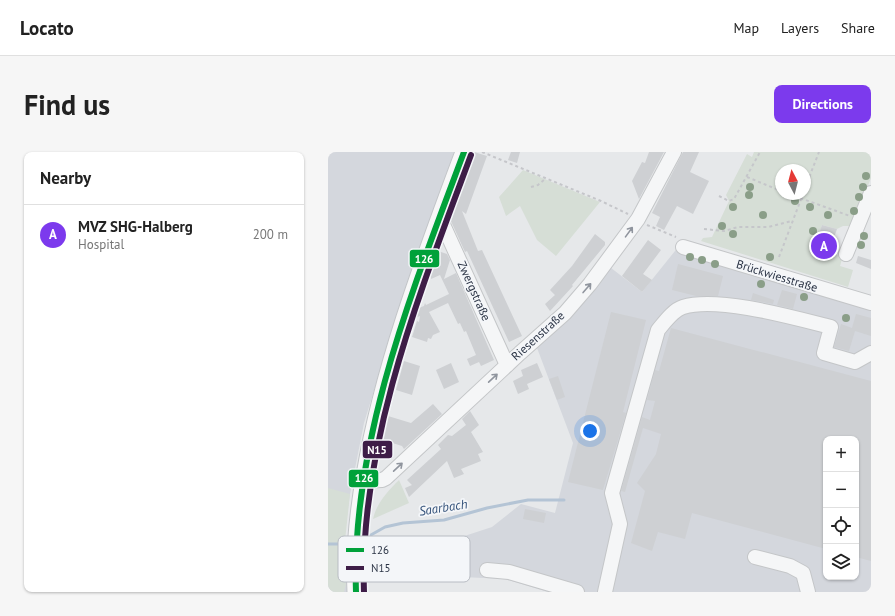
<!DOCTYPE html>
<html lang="en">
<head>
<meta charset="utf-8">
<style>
	body { margin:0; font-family:"PT Sans",sans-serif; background:#f6f6f6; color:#222 }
	.controls { position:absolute; right:12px; bottom:12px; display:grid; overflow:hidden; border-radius:8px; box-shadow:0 1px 3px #0004 }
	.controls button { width:36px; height:36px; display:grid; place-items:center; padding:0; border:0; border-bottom:1px solid #e0e0e0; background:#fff; color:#222; font:20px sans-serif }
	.compass { position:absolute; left:447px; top:12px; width:36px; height:36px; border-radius:50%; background:#fff; box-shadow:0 1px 3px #0004; rotate:353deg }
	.you { position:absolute; left:262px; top:279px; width:14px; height:14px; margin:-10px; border:3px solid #fff; border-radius:50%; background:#1a73e8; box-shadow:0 0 0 6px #1a73e833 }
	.badge { display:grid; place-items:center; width:26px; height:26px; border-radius:50%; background:#7c3aed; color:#fff; font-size:13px; font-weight:700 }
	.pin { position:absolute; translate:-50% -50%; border:2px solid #fff; box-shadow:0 1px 4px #0006 }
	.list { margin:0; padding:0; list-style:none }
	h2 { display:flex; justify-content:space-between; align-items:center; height:52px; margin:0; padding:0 16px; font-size:17px }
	h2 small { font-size:13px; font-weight:400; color:#767676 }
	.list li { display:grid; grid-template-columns:26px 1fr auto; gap:12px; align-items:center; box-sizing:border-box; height:60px; padding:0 16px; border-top:1px solid #e0e0e0 }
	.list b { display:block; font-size:15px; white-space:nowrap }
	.list p { margin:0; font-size:13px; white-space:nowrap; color:#767676 }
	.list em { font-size:13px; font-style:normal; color:#767676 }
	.icon { flex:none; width:22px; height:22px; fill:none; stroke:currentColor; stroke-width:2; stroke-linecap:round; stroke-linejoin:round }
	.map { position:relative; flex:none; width:543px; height:440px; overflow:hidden; border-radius:8px }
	header { display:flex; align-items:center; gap:24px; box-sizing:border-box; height:56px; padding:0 20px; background:#fff; border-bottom:1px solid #e0e0e0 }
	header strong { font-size:19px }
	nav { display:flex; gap:22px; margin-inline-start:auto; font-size:14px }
	.intro { display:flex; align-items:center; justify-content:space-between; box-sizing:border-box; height:96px; padding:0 24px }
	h1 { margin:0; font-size:28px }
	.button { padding:10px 18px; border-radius:8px; background:#7c3aed; color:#fff; font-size:14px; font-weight:700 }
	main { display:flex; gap:24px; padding:0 24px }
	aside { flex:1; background:#fff; border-radius:8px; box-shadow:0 1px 3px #0004 }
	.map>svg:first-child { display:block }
</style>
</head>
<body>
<header>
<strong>Locato</strong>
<nav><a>Map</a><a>Layers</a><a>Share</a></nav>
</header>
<div class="intro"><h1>Find us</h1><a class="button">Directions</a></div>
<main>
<aside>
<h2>Nearby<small></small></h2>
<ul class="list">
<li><span class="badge">A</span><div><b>MVZ SHG-Halberg</b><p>Hospital</p></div><em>200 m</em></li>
</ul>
</aside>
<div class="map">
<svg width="543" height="440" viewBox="0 0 543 440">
	<rect width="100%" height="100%" fill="#e6e8ea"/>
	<g fill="#d4d7dd" fill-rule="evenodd">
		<polygon points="0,0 126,0 77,138 36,271 22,342 17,379 16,398 19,440 0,440"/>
		<path d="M351 94 543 151V440H220L177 427 113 424 115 391 164 375 193 352 227 361 245 291 206 188 278 112 314 140ZM498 287H528V425H498Z"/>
	</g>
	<g fill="#d6ded6" fill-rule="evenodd">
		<path d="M426 0H543V26L524 74H515L509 77 494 73 486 99 502 104 503 101 515 104 512 114 525 118 520 135 373 89 375 86 384 85 401 49 398 43 419 2 424 5ZM453 18H477V42H453Z"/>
		<polygon points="195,18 272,50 228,104 209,88 192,54 178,64 171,45"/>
		<path d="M71 328 81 351 45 367C48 352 60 339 71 328Z"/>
		<polygon points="0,336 22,342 16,398 18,432 16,440 0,440"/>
	</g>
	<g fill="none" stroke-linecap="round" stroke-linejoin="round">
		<g stroke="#b4c4d5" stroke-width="3">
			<polyline points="34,388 57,375 75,371 116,368 159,356 200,348 236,348"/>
			<polyline points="0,392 23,392"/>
		</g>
	</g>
	<g fill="#ced0d3">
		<polygon points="146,0 159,4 138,62 134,59 150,99 154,98 194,184 181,190 139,99 137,100 122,67"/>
		<polygon points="183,0 192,0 189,11 180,8"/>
		<polygon points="321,0 336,0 311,47 304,29 314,10 317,11"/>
		<polygon points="355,0 371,0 362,20 381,29 365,62 349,54 336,78 328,74 332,65 324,61"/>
		<polygon points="494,73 509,77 503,94 505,95 502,104 485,99"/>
		<polygon points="267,82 277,90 277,93 244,133 245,134 222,159 217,152 227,143 222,138 244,114"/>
		<polygon points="320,88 333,98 315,122 324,128 314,140 294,124"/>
		<polygon points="110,99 119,102 122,108 116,127 128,121 166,208 153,214 151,210 142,214 139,207 148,203 138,179 136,180 132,171 130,172 120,151 101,160 112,180 105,183 103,187 100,186 99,190 84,185 89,169 91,170 92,164 87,166 90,156 96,154 97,151 98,153 121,142 112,123 103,127 102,123"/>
		<polygon points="530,104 543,108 543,117 528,111"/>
		<polygon points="350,112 395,124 390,144 368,144 344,138"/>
		<polygon points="454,138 469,142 465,157 449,153"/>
		<polygon points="425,141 446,148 445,152 423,148"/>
		<polygon points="283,160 318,168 295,260 298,261 275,338 240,330"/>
		<polygon points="528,162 543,166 543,184 527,179 521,199 506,195 513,172 524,176"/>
		<polygon points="343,176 543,229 543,409 528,405 528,287 498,287 498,397 364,361 357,387 330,380 324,399 303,391 317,339 309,331 328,302 333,282 315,276 297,340 293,339 314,265 322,268 327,249 319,248 327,218 331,219"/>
		<polygon points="76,209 92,214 84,243 68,238"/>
		<polygon points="123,211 131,230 116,237 108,218"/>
		<polygon points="209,211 215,225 199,232 201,237 190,242 185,229 195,224 193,218"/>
		<polygon points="230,224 237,245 229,248 221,227"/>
		<polygon points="105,252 114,262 76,297 74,294 55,288 60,264 83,271"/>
		<polygon points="142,259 151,273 143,280 155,300 150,302 153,309 133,317 136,322 126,326 119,309 81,345 77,336 84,333 79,328 113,297 110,293 120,283 124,284 138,273 134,267"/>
		<polygon points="197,357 218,361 216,371 195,367"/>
	</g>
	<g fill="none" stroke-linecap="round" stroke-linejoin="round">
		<defs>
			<g id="minor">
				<polyline points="112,66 179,213"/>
				<polyline points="355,95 543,151"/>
				<polyline points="518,102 543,41"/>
				<polyline points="36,329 54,328 58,326 192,201 237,161 262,132 310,67 346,0"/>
				<polyline points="427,405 462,414 475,421 480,440"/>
				<polyline points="159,418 181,420 249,440"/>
				<path d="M277 440 292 372 284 341 330 178C336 171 345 158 355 155 390 144 467 166 503 175L496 201 527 210 543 201"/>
			</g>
			<path id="major" d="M28 440C26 400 30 362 37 323 56 212 97 105 136 0"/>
		</defs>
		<use href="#minor" stroke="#c4c6c8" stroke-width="16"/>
		<use href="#major" stroke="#c2c5c8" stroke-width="19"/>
		<g stroke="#c5c6ca" stroke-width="2" stroke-dasharray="3 3" stroke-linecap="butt">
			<polyline points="154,0 273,49 300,62"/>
			<polyline points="419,25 453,39"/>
			<polyline points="203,35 210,33 218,26"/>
			<polyline points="477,36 491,0"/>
			<polyline points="461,42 522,64"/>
			<polyline points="391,44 401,49 406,47 432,0"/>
			<polyline points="319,73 348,85"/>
			<polyline points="376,77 396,79 410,75 440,75 464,69"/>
			<polyline points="451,105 475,42"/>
		</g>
		<use href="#minor" stroke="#f5f6f7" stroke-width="14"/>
		<use href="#major" stroke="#f8f8f8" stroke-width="17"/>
		<defs>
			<path id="bus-1" d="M28 440C23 290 84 139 136 0"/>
			<path id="bus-2" d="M36 440C31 291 92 140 143 3"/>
		</defs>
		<use href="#bus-1" stroke="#f4f6f9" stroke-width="9"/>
		<use href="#bus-2" stroke="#f4f6f9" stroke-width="9"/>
		<use href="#bus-1" stroke="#00a13a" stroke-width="6"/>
		<use href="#bus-2" stroke="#3e1d47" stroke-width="6"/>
	</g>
	<g fill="#8a9e88">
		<circle cx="538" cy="24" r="4"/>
		<circle cx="422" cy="35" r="4"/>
		<circle cx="535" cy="35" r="4"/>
		<circle cx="421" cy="43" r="4"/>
		<circle cx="531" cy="45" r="4"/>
		<circle cx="467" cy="49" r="4"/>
		<circle cx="405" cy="55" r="4"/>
		<circle cx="482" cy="55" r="4"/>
		<circle cx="526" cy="59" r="4"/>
		<circle cx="435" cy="63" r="4"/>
		<circle cx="500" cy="63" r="4"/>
		<circle cx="394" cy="74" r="4"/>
		<circle cx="485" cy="79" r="4"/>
		<circle cx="405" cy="82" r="4"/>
		<circle cx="536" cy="84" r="4"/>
		<circle cx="533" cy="93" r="4"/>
		<circle cx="362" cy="105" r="4"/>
		<circle cx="442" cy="105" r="4"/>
		<circle cx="374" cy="108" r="4"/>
		<circle cx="387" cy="112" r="4"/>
		<circle cx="433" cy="132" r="4"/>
		<circle cx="476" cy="145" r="4"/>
		<circle cx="518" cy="166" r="4"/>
	</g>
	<defs><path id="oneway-shaft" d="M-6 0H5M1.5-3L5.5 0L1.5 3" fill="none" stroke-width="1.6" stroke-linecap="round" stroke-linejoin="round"/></defs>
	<g stroke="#90959e">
		<use href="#oneway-shaft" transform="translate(301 80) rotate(-54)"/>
		<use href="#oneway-shaft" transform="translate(259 136) rotate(-49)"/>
		<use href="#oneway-shaft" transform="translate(165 226) rotate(-43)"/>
		<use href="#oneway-shaft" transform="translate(70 315) rotate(-43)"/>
	</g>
	<g text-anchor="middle" stroke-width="3.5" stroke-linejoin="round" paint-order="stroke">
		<g font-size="12" fill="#2b3445" stroke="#f4f6f9">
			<text transform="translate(449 124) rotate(17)" y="4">Brückwiesstraße</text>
			<text transform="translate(146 139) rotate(66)" y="4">Zwergstraße</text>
			<text transform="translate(210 184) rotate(-42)" y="4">Riesenstraße</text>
		</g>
		<g font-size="13" font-style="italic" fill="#34527a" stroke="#f4f6f9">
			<text transform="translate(115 355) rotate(-9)" y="5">Saarbach</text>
		</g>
	</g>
	<rect x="10" y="384" width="132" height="46" rx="6" fill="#f4f6f9" stroke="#b8bcc3" stroke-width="1"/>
	<rect x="18" y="396" width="18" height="4" fill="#00a13a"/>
	<rect x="18" y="414" width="18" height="4" fill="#3e1d47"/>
	<g font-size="11" fill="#2b3445">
		<text x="43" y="402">126</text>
		<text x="43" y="420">N15</text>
	</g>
	<g stroke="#f4f6f9" stroke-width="1.5">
		<rect x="81" y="97" width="31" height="19" rx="4" fill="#00a13a"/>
		<rect x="34" y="288" width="31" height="19" rx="4" fill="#3e1d47"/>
		<rect x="20" y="317" width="31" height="19" rx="4" fill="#00a13a"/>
	</g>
	<g font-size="11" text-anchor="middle" font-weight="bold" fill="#fff">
		<text x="96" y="111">126</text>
		<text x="49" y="302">N15</text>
		<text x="36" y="330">126</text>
	</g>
</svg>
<div class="controls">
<button>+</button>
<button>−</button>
<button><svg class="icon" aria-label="locate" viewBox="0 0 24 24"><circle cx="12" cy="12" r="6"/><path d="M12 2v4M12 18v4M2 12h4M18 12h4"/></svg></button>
<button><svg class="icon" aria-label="layers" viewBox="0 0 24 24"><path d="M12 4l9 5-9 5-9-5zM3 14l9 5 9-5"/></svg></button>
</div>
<svg class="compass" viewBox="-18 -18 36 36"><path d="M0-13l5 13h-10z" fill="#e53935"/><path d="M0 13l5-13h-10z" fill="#767676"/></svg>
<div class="you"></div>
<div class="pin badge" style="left:496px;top:94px">A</div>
</div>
</main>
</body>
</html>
